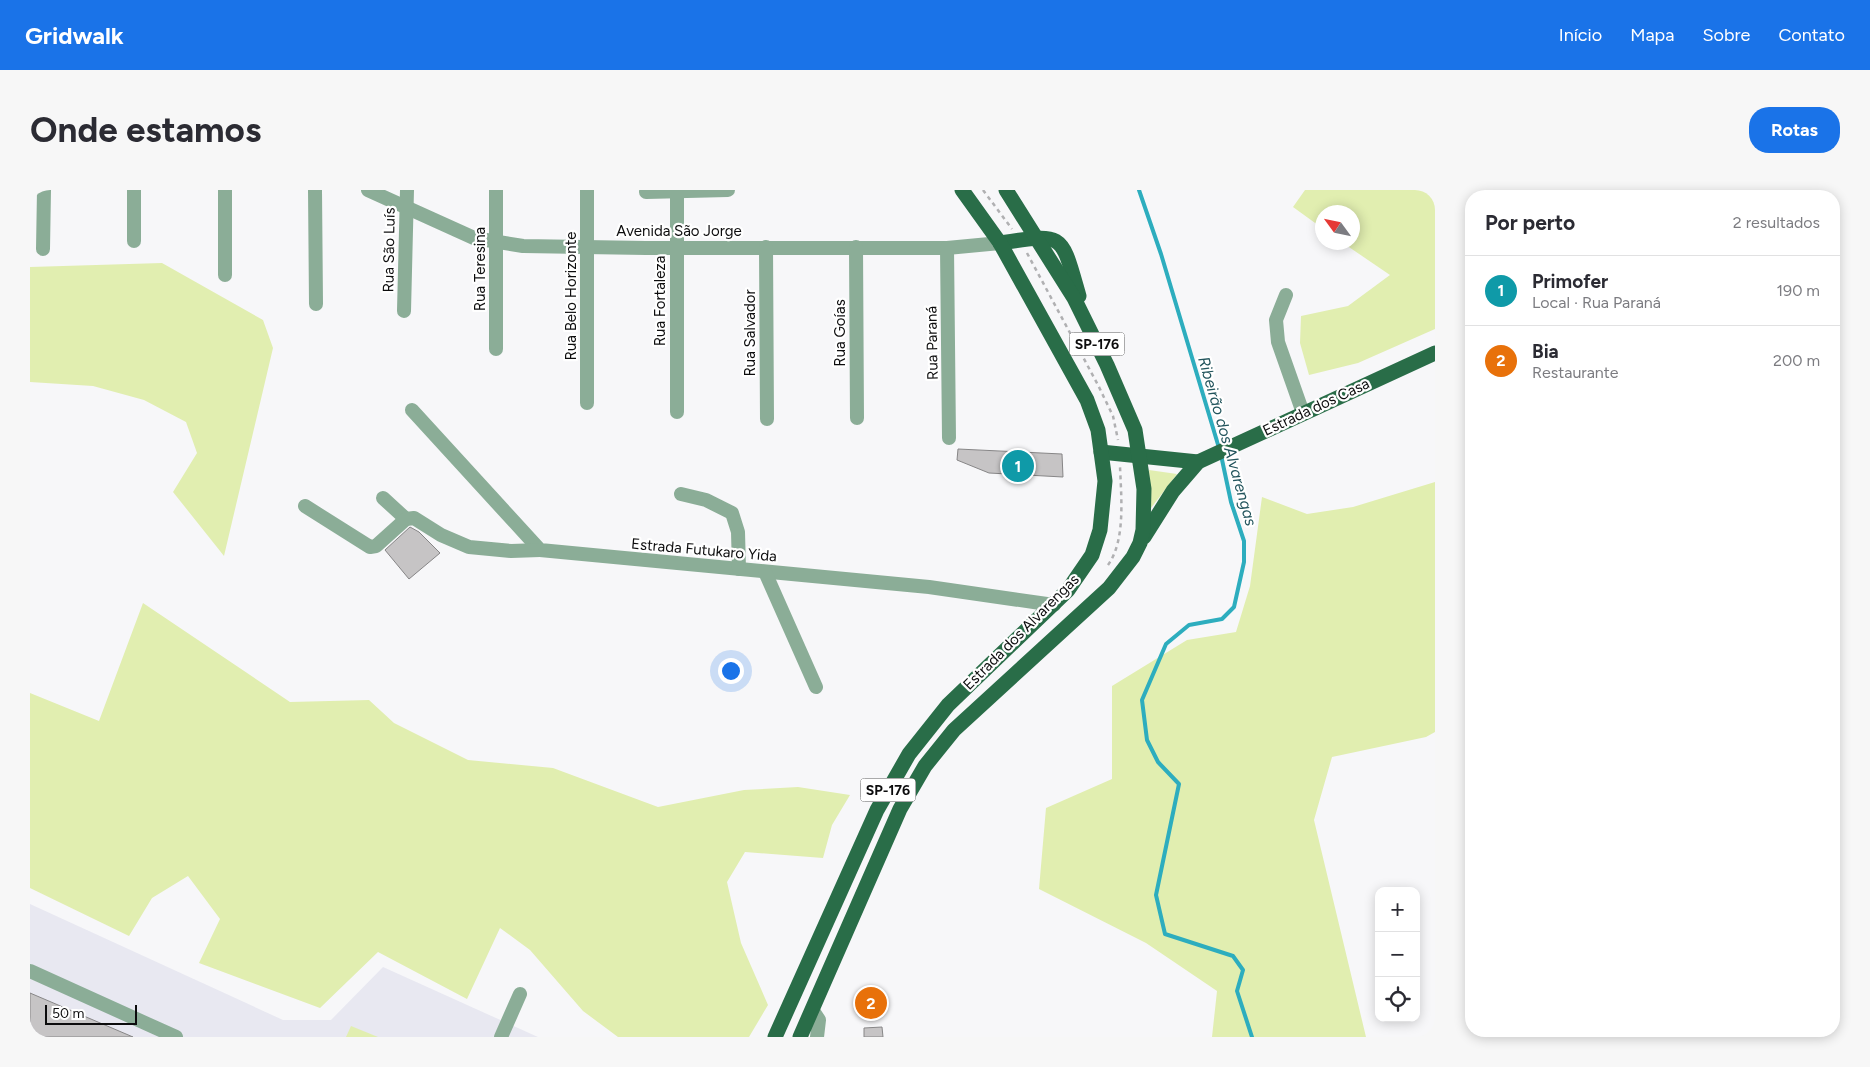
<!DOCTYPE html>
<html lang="pt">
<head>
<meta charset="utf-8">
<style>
	body { margin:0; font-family:Figtree,sans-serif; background:#f7f7f7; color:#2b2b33 }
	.controls { position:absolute; right:15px; bottom:15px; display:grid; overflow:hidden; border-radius:10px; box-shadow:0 2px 12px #0003 }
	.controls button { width:45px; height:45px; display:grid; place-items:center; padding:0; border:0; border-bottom:1px solid #e1e1e2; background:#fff; color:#2b2b33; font:25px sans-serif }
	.compass { position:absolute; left:1285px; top:15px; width:45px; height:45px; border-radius:50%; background:#fff; box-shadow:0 2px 12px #0003; rotate:303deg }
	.scale { position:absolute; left:15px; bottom:12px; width:92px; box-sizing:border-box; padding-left:5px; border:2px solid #0c0c0d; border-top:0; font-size:14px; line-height:18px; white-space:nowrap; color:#0c0c0d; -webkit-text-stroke:4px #fff; paint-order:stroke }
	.you { position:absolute; left:700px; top:480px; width:18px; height:18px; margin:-12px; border:4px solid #fff; border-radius:50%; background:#1a73e8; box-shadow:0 0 0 8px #1a73e833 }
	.badge { display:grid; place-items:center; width:32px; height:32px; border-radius:50%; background:#1a73e8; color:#fff; font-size:16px; font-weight:700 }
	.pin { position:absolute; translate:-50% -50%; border:2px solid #fff; box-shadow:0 1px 5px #0006 }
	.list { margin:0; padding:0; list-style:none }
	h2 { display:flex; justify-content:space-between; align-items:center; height:65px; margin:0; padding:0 20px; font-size:21px }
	h2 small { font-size:16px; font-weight:400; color:#7c7c81 }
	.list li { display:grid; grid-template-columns:32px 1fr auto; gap:15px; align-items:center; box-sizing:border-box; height:70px; padding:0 20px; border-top:1px solid #e1e1e2 }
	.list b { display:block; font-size:19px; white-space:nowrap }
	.list p { margin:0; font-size:16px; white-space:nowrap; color:#7c7c81 }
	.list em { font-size:16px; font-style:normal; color:#7c7c81 }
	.icon { flex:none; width:28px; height:28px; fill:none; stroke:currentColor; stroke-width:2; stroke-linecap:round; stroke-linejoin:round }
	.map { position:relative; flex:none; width:1405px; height:847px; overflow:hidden; border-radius:20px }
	header { display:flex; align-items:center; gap:30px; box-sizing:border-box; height:70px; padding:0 25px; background:#1a73e8; color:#fff }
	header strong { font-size:24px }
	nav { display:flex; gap:28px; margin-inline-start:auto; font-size:18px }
	.intro { display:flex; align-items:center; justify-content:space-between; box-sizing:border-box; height:120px; padding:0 30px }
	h1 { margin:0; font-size:35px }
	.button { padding:12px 22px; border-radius:20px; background:#1a73e8; color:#fff; font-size:18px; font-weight:700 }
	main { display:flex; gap:30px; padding:0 30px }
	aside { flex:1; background:#fff; border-radius:20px; box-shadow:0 2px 12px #0003 }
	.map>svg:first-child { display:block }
</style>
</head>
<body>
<header>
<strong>Gridwalk</strong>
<nav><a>Início</a><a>Mapa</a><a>Sobre</a><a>Contato</a></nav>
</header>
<div class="intro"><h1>Onde estamos</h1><a class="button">Rotas</a></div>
<main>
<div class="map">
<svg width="1405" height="847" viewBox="0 0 1405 847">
	<rect width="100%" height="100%" fill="#f7f7f9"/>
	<polygon fill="#e8e8f1" points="0,714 253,830 301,830 353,777 508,847 0,847"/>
	<g fill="#e1eeb0">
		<polygon points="1275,0 1405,0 1405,139 1328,173 1279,185 1270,153 1271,126 1318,116 1360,85 1313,53 1322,52 1322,22 1292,22 1292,38 1263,17"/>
		<polygon points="132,73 233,130 243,158 194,366 143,302 167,263 156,232 114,210 63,196 0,192 0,77"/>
		<polygon points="1119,280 1147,284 1121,318"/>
		<polygon points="1405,292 1405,542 1396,547 1302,567 1284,630 1336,847 1182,847 1187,801 1116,753 1009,699 1016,618 1082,589 1082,496 1157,450 1206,442 1220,396 1232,307 1277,324 1323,317"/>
		<polygon points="113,413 260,512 339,510 364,533 438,570 523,578 628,617 714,600 768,597 820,605 802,635 793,668 715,662 697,692 711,753 738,815 719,847 588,847 553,821 500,760 470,738 437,809 348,762 290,818 169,773 190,729 158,686 122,708 99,746 0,698 0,503 69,531"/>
		<polygon points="321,836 348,847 316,847"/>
	</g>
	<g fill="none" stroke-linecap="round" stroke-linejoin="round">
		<g stroke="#2dadbe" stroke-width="4">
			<polyline points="1109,0 1131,64 1189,258"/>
			<polyline points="1191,265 1201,312 1214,351 1214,372 1204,417 1192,429 1159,435 1136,454 1112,510 1117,550 1128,572 1149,594 1126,705 1135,744 1203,766 1213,780 1207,801 1222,847"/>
		</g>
	</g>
	<g fill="#c6c4c5" stroke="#878687">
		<polygon points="928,259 1032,264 1033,287 959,283 927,270"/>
		<polygon points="380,337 389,342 410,363 379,389 355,360"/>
		<polygon points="0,803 103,847 0,847"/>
		<polygon points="852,837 853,847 834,847 834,838"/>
	</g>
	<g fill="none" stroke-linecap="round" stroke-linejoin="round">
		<g stroke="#b0b0b2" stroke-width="2.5" stroke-dasharray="4 4" stroke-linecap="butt">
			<polyline points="953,0 982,39"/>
			<polyline points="997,63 1068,195 1083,226 1088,250"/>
			<path d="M1078 375C1096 350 1091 306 1090 276"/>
		</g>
		<g stroke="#8bad97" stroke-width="14">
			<polyline points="285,0 286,114"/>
			<polyline points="338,0 444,48 493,56 616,58 917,58 970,53"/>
			<polyline points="616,2 698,0"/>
			<polyline points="104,51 104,0"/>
			<polyline points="736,57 737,229"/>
			<polyline points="826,57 827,228"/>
			<polyline points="917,58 919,248"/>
			<polyline points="13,59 14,0"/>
			<polyline points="195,85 195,0"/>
			<polyline points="1256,105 1246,130 1248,152 1273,223"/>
			<polyline points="374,121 377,0"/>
			<polyline points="466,159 466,0"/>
			<polyline points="557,213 557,0"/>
			<polyline points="382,220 510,360 899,397 1024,415"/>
			<polyline points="647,222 647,1"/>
			<polyline points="651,304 676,310 702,323 708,342 709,379"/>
			<polyline points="353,308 376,329"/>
			<polyline points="275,316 340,357 346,356 376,329 384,328 411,345 439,357 481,361 510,360"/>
			<polyline points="735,382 786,497"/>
			<polyline points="0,781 146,847"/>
			<polyline points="783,821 789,830 787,847"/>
			<polyline points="471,847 490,804"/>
		</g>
		<g stroke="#296d48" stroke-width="15">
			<path d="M970 53C1035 43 1031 43 1049 106"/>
			<polyline points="1071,262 1168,272"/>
			<polyline points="1114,347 1143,301 1168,272 1405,163"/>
			<polyline points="745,847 847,620 879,564 918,515 1038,400 1062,365 1070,340 1075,291 1068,240 1057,210 970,53 932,0"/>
			<polyline points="770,847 870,619 895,576 924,540 1079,398 1103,367 1110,353 1113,340 1114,299 1105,240 1077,175 1044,108 976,0"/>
		</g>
	</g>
	<g text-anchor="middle" stroke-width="4.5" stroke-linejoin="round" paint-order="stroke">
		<g fill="#fff" stroke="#555556" stroke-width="1">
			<rect x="1039.5" y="142.5" width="55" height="23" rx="4"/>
			<rect x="830.5" y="588.5" width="55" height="23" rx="4"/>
		</g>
		<g font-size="14" font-weight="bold" fill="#0c0c0d">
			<text x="1067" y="159">SP-176</text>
			<text x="858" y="605">SP-176</text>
		</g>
		<g font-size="15" fill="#0c0c0d" stroke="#fff">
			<text x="649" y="46">Avenida São Jorge</text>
			<text transform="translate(359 60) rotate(-89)" y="5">Rua São Luís</text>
			<text transform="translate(450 79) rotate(-90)" y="5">Rua Teresina</text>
			<text transform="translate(541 106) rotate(-90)" y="5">Rua Belo Horizonte</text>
			<text transform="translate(630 111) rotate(-90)" y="5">Rua Fortaleza</text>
			<text transform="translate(720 143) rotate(-90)" y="5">Rua Salvador</text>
			<text transform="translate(810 143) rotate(-90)" y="5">Rua Goías</text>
			<text transform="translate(902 153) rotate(-91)" y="5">Rua Paraná</text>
			<text transform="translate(1286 217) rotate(-25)" y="5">Estrada dos Casa</text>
			<text transform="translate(674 360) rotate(5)" y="5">Estrada Futukaro Yida</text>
			<text transform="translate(991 442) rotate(-45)" y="5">Estrada dos Alvarengas</text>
		</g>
		<g font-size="16" font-style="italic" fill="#22545c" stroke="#fff">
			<text transform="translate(1198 251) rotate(74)" y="6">Ribeirão dos Alvarengas</text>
		</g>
	</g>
</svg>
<div class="controls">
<button>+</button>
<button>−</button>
<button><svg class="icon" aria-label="locate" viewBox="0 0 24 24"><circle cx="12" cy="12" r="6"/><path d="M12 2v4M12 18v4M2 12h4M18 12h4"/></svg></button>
</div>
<svg class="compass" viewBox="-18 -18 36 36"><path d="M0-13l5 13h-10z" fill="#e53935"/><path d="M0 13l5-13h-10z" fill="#7c7c81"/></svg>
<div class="scale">50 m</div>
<div class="you"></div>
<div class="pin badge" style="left:988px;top:276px;background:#0f9aa8">1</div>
<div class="pin badge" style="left:841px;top:813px;background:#e8710a">2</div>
</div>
<aside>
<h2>Por perto<small>2 resultados</small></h2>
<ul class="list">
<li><span class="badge" style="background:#0f9aa8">1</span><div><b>Primofer</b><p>Local · Rua Paraná</p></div><em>190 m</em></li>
<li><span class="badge" style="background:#e8710a">2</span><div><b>Bia</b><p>Restaurante</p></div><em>200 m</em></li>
</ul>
</aside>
</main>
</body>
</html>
